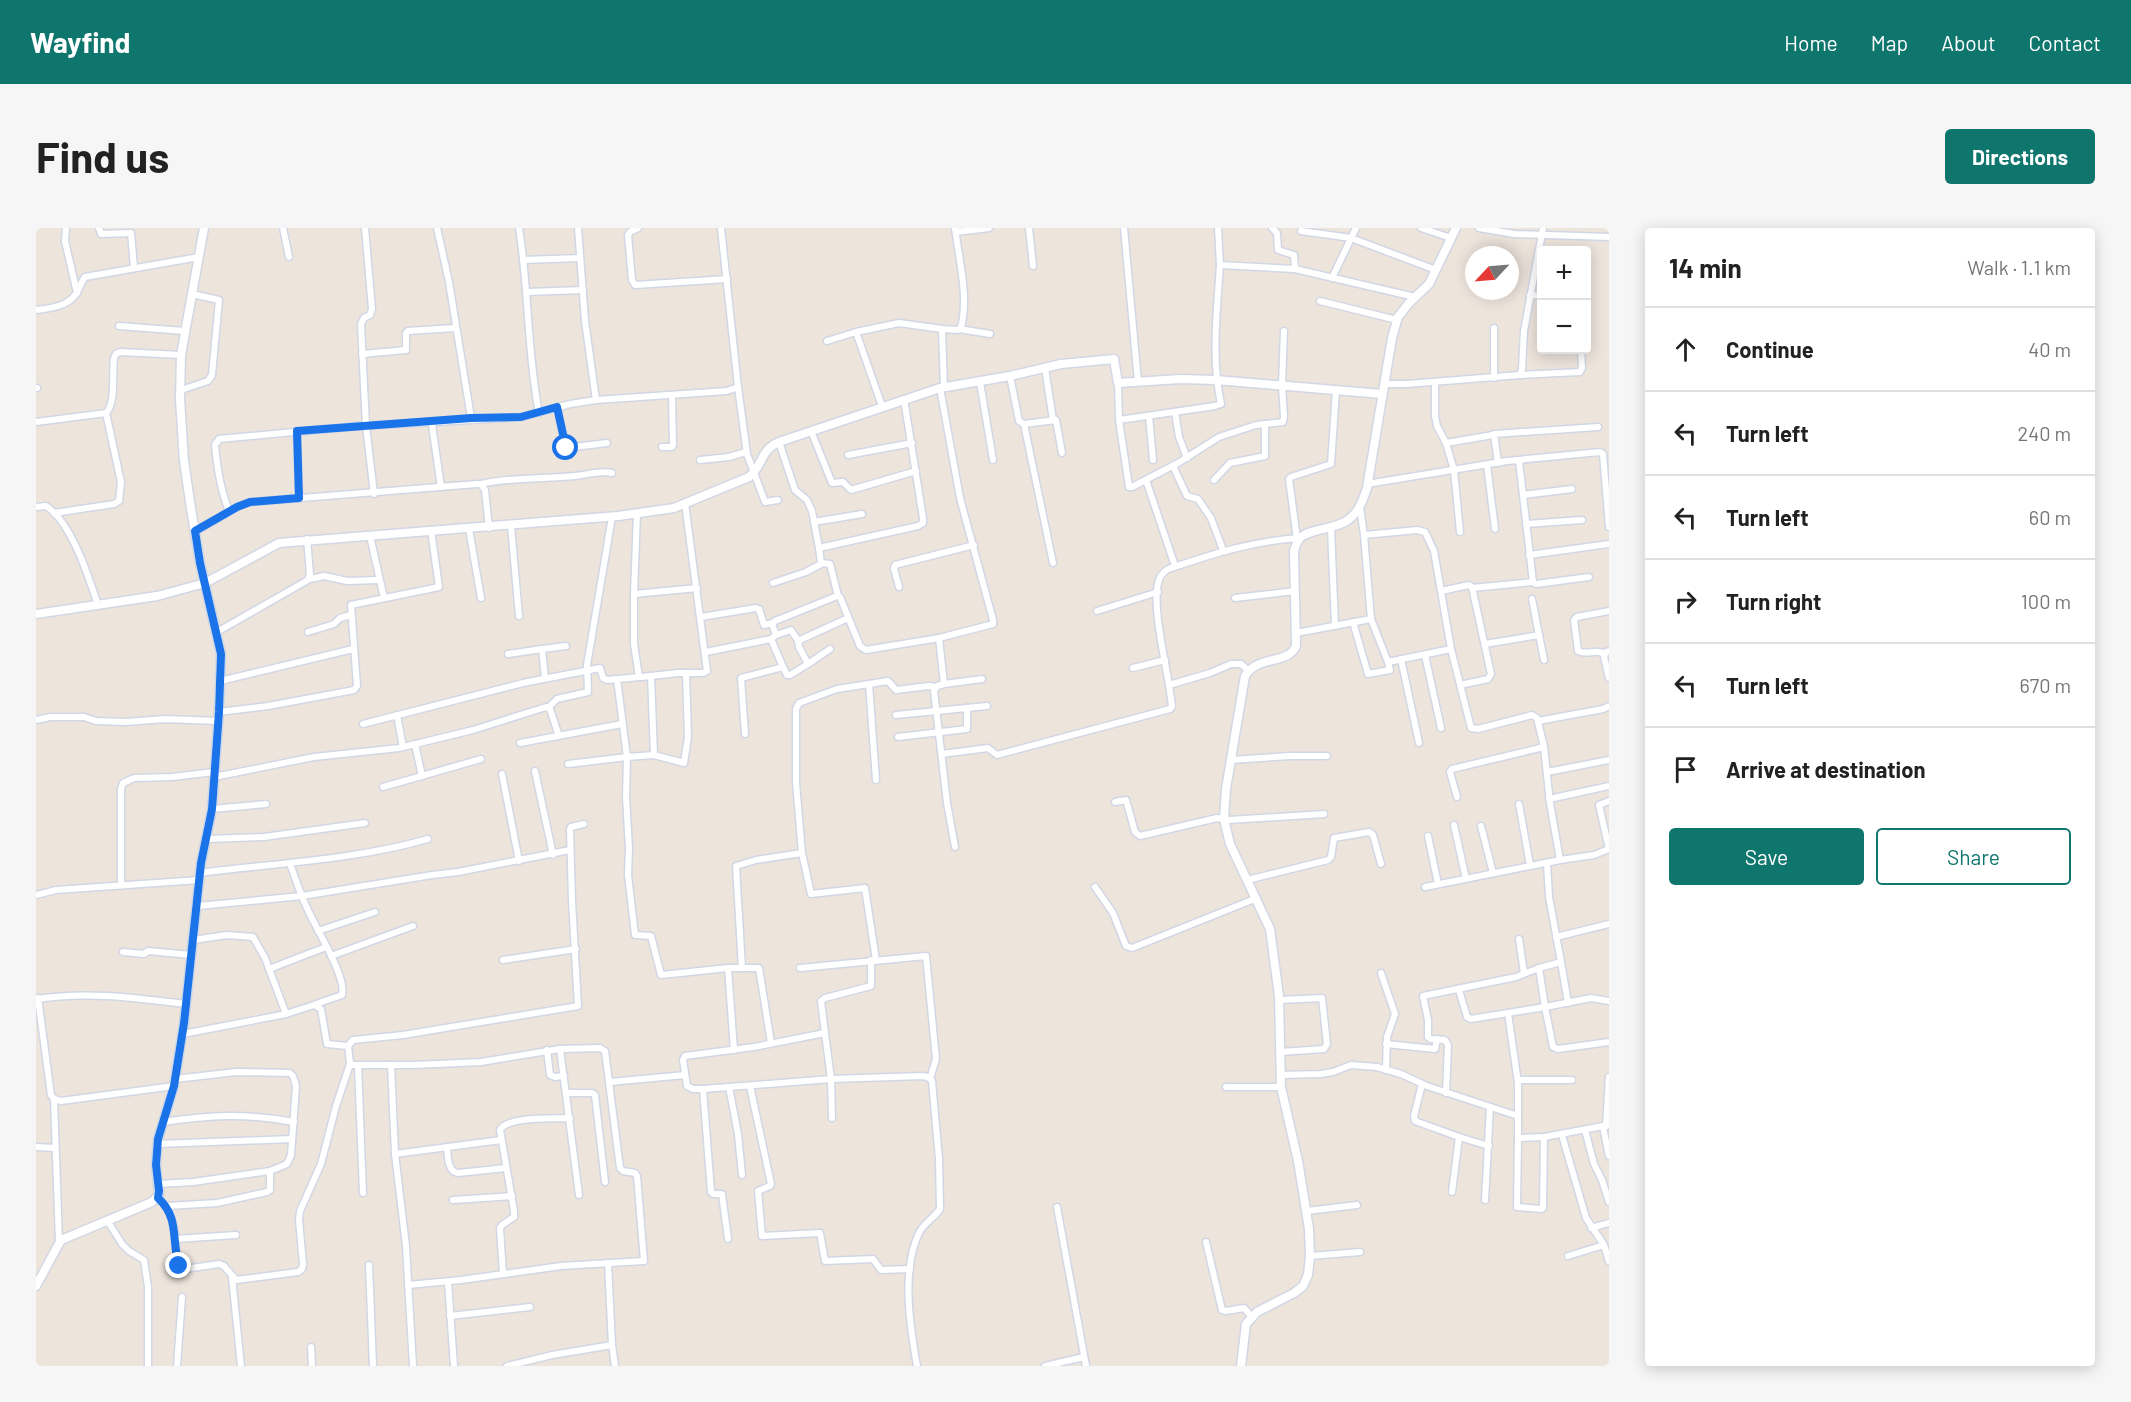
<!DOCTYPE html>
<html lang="en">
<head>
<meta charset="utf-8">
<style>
	body { margin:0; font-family:Barlow,sans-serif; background:#f6f6f6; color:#222 }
	.controls { position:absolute; right:18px; top:18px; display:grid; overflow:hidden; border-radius:6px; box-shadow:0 3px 15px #0003 }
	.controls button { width:54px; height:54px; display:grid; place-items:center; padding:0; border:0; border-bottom:2px solid #e0e0e0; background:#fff; color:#222; font:30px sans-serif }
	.compass { position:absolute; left:1429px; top:18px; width:54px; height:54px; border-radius:50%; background:#fff; box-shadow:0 3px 15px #0003; rotate:244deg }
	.stop { position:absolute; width:18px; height:18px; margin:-14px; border:4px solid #1a73e8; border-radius:50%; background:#fff }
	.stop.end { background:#1a73e8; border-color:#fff; box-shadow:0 2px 6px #0008 }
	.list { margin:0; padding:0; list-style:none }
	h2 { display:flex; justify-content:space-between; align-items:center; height:78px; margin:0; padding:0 24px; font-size:26px }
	h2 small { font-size:20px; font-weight:400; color:#767676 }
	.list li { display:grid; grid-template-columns:39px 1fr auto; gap:18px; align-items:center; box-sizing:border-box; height:84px; padding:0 24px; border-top:2px solid #e0e0e0 }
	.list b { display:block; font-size:22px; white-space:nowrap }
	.list em { font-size:20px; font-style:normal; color:#767676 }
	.actions { display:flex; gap:12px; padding:18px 24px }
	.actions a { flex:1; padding:14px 0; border:2px solid #0f766e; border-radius:6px; text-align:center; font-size:21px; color:#0f766e }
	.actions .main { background:#0f766e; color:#fff }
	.icon { flex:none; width:33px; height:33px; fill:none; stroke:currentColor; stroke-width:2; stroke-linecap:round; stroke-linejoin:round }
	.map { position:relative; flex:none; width:1573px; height:1138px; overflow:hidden; border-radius:6px }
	header { display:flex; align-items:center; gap:36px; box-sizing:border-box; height:84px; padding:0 30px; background:#0f766e; color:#fff }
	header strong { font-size:28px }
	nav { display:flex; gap:33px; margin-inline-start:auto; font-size:21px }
	.intro { display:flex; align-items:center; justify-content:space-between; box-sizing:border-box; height:144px; padding:0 36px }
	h1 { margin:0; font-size:42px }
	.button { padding:15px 27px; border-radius:6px; background:#0f766e; color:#fff; font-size:21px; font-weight:700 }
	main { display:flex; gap:36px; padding:0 36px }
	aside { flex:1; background:#fff; border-radius:6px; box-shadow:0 3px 15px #0003 }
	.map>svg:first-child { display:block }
</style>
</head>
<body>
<header>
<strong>Wayfind</strong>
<nav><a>Home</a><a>Map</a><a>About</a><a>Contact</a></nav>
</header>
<div class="intro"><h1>Find us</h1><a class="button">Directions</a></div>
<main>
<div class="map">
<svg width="1573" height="1138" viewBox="0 0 1573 1138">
	<rect width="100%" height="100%" fill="#ede4dc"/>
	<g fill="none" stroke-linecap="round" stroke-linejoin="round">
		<defs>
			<g id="street">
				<polyline points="30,0 29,13 41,65"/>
				<polyline points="63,0 65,6 95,5 98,40"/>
				<polyline points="247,0 253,29"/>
				<polyline points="329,0 336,81 334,87 328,90 325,96 330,198 338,266"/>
				<polyline points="401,0 413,54 435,190"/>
				<path d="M483 0C493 62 491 124 503 185"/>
				<polyline points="542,0 549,93 560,172"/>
				<polyline points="602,0 594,4 592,7 596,52 599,57 691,51"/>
				<polyline points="685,0 702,159"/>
				<polyline points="993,0 997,38"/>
				<polyline points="1088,0 1102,154"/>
				<polyline points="1182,0 1184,37 1259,41 1379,69"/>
				<polyline points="1236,0 1241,5 1242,22 1258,27 1259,41"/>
				<polyline points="1385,0 1415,10"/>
				<polyline points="1443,0 1478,6 1573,9"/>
				<polyline points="1265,3 1315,10 1400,42"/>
				<polyline points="920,4 953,0"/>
				<polyline points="487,32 544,30"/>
				<path d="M1184 37C1181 83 1175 130 1185 176L1179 178 1083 192 1093 259H1096L1142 235 1183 209 1220 197 1247 194 1248 189 1246 157 1248 103"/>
				<polyline points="1296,50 1320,0"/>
				<polyline points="492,64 547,62"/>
				<polyline points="1494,67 1506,68"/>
				<polyline points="1284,73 1361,92"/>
				<path d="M0 82C14 80 31 79 40 66 44 61 44 55 49 49L163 29"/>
				<polyline points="83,98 149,103"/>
				<polyline points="906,101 908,160"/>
				<polyline points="923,101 954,106"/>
				<path d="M820 104 863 95 906 101 922 102 925 100C933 68 923 33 919 0"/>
				<polyline points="791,113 820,104 846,178"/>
				<polyline points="326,126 370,122 370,105 372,103 419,100"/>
				<polyline points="1009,140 1017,192"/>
				<polyline points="1484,147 1544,144 1546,140 1545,122"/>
				<polyline points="974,148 983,193 988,196 1020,192 1026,225"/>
				<polyline points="1458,150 1458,100"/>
				<polyline points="944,154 957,232"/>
				<polyline points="1399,154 1399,188 1401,198 1410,215 1418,242 1424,304"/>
				<polyline points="1082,155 1083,192"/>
				<polyline points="1348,156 1371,156 1484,147 1486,141 1488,103 1507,0"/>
				<polyline points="0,160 1,160"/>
				<polyline points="145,162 172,153 176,147 183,72 156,66"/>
				<polyline points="521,179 530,220 571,215"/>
				<polyline points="1139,184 1143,209 1151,230"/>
				<polyline points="1113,188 1117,232"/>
				<path d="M0 194 70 185C80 176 76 145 78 130L80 126 84 124 145 127"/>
				<polyline points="988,196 1017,335"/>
				<polyline points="261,203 263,270"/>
				<polyline points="775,203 796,255 807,254 815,262 880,243"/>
				<polyline points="743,214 759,262 771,272 776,283 783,320 882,298 887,295 887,290 868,171"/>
				<polyline points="1410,215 1457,207"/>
				<polyline points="626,219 636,219 637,217 636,167"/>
				<polyline points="812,227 876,215"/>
				<polyline points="664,232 693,229 710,224"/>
				<polyline points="1483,233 1497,354 1500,356 1553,349"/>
				<polyline points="1462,235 1458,206 1562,199"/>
				<polyline points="1451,237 1459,301"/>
				<polyline points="1137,238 1151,268 1162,271 1175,290 1187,322"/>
				<polyline points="1110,252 1139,338"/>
				<polyline points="1178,252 1194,235 1229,228 1229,196"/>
				<path d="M445 256C476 249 508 251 539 248 551 247 563 242 576 245"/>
				<polyline points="1331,256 1471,233 1564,224 1567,226 1573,299"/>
				<polyline points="405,259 396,197 399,194 485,189 534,176 560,172 691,163 702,159 711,226 729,274 742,272"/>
				<polyline points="1487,267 1536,261"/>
				<path d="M0 279 10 278C36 295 52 348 62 377"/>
				<polyline points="1324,279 1328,307 1335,391 1352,434 1415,421 1398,323 1389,304 1381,302 1328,307"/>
				<path d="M193 283C184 261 181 240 179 217L183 211 322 198 397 194"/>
				<polyline points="18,285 78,276 83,273 85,254 70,185"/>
				<polyline points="778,294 826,286"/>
				<polyline points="1490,296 1546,292"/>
				<polyline points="475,298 483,388"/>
				<polyline points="1295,300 1299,398"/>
				<polyline points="433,301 445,370"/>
				<polyline points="160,303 201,279 214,274 441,256 445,256 449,262 453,300"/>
				<polyline points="334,308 348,370"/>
				<polyline points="1261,311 1253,251 1255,249 1295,236 1300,162"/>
				<polyline points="783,320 785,335 794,336 802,368"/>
				<polyline points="1493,327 1573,316"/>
				<polyline points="274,351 288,348 311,353 343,352"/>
				<polyline points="737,355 770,344 785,336"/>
				<polyline points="863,359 858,341 859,337 938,317"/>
				<polyline points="1436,360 1497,354"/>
				<polyline points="1405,363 1433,357 1436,359 1455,446 1452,451 1424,457"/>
				<polyline points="598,366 601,285"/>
				<polyline points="1199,370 1259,363"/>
				<polyline points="1061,383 1122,364"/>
				<polyline points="665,389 720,380 723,381 728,397 737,395"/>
				<polyline points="1317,394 1332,446 1354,442 1352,434"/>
				<polyline points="181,404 272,352 274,346 271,311"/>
				<polyline points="272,404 298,396 304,390 315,387"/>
				<polyline points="1260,405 1335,391"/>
				<polyline points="740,407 755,402 761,411 764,412 812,390"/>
				<polyline points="1503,407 1508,432"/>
				<polyline points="903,410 908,456 901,458 898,463 911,575 919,619"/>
				<polyline points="735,411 747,439"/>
				<polyline points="762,412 763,419 772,436 794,421"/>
				<polyline points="1449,416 1503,407 1496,371"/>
				<polyline points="506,421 530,418"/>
				<polyline points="1415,421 1435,500 1442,501 1496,487 1501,490 1508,519 1514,575 1524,632 1558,627 1573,621"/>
				<polyline points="1573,423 1570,424 1568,429 1573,450"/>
				<polyline points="670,424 735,411 740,407 736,396 739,393 801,368 804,369 824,418 830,422 903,410 957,396 957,392 924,270 904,160"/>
				<polyline points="472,426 506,421 509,450"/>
				<path d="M1568 426C1560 420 1550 428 1542 423L1538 392 1541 389 1573 383"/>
				<polyline points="1389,427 1405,500"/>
				<polyline points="1365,431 1383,515"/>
				<polyline points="1097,440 1129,432"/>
				<polyline points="650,445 652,509 648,535 618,527 591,529 590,569 593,620 592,647 599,707 615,708 625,747 692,740 723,740 735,815"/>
				<polyline points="615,448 642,445 667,445 671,443 649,275"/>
				<polyline points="603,449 598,416 598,366 661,360"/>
				<polyline points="184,453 317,421"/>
				<polyline points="833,456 852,453 860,462 893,458 899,459"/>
				<polyline points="908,456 946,451"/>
				<path d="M1133 457C1129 432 1115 374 1123 352 1124 347 1128 344 1132 341 1177 326 1216 313 1264 310"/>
				<polyline points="513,479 521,471 552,464 551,437 576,289"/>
				<polyline points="183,484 232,478 318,462 321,458 315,377 403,359 395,302"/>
				<polyline points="361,487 367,519"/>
				<polyline points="860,487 951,478"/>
				<polyline points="0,492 14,489 48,489 60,493 90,494 129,491 182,493"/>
				<polyline points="1502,493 1567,481 1573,478"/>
				<polyline points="327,496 487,455 564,440 567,450 571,452 615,448 618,527"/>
				<polyline points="709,506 705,450 747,439 751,447 754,447 772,436"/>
				<polyline points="862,509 931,501 931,480"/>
				<polyline points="484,515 586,496"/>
				<polyline points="379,516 386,548"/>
				<polyline points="906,526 952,520 961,527 1134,481 1136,478 1133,457 1174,445 1195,436 1205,436 1212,442"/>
				<polyline points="1195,532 1254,528 1291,528"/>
				<polyline points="532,536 591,529 581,451"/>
				<polyline points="499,543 517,627"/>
				<polyline points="1511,544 1573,532"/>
				<polyline points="466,546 483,633"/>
				<polyline points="178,549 278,529 363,520 437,502 510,479 514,481 523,508"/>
				<polyline points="347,559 445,531"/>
				<polyline points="1421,569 1414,544 1416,541 1508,519"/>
				<polyline points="1513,571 1573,558"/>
				<polyline points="1573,573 1563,577 1573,621"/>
				<polyline points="1079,574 1090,572 1099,604 1104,608 1181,590 1193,592 1288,586"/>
				<polyline points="1483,576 1494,637"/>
				<polyline points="176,581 230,576"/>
				<polyline points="1418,597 1430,651"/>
				<polyline points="1445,598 1457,645"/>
				<polyline points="1392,608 1402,656"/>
				<polyline points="170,611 228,609 329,595"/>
				<polyline points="766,625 775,666 829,660 840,732"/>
				<path d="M254 636C260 651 264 666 271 680 279 699 311 749 306 767L280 776"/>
				<path d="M164 645C241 635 318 632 392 611"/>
				<polyline points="1211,652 1292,632 1295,629 1298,610 1333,604 1337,607 1345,636"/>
				<polyline points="85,657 85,561 87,555 98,550 136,549 178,544"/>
				<polyline points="1059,659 1077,685 1090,718 1096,720 1221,670"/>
				<polyline points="1389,659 1524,632"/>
				<polyline points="0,667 20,662 163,652"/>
				<polyline points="162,678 266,668 396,647 422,644 534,622"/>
				<polyline points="282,703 339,684"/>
				<polyline points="1520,709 1573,696"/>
				<polyline points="1483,711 1488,745"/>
				<polyline points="157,712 191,707 217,709 229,730 250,786"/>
				<polyline points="87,724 108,726 112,723 155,727"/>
				<polyline points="295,728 377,698"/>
				<polyline points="467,732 540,721"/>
				<polyline points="1525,734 1532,775"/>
				<polyline points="692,740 698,822"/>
				<polyline points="706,740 700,638 720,632 766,625 760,555 760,481 763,475 801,461 833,456 840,552"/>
				<polyline points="764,740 890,728 900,831 894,851"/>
				<polyline points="1503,740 1525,734 1513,669 1511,635"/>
				<polyline points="233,741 290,719"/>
				<polyline points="1345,745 1359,786 1351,809 1350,842"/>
				<polyline points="2,770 15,867 18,871 25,873 138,858"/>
				<path d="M1 771C51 763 100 770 150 776"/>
				<polyline points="1243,772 1286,770 1291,816 1288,821 1244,824"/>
				<polyline points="1573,773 1555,770 1509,779 1517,819 1522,821 1573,814"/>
				<polyline points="1472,785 1482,855 1482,910"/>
				<polyline points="789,805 785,773 789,770 835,758 835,732"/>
				<polyline points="147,806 250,786 278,777 285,781 291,816 312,818 314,835 317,837 378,837 445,834 524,821 564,820 569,823 584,940 587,943 599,945 601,948 608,1033 525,1038 425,1052 372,1057"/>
				<polyline points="1350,816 1399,821 1401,811"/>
				<polyline points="312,818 317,812 367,807 542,778 536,673 534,601 535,599 548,596"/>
				<polyline points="524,821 543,967"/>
				<polyline points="511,822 514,847 519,849 528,848"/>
				<polyline points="355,837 359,926 370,1018 377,1138"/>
				<polyline points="322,838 327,965"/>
				<polyline points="1244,847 1285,846 1297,844 1315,837 1341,839 1365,846 1391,858 1482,888"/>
				<polyline points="1482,852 1536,852"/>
				<polyline points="574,854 649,847"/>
				<polyline points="1386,856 1378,888 1379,893 1423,909 1453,918"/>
				<polyline points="714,858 735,956 734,958 722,963 726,1008 784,1005 789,1033 837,1031 845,1042 874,1041"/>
				<polyline points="693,859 702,906 706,947"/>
				<polyline points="1190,859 1245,859"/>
				<path d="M667 861 795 851 886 848 892 849 896 853 903 931 904 981C898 990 888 995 883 1005 865 1042 874 1099 881 1138"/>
				<polyline points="530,865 556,865 559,867 569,954"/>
				<polyline points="1410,865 1412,817 1409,812 1395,811 1392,809 1392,792 1387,768 1480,749 1503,740 1509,779 1435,791 1431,789 1423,762"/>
				<polyline points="18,871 23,1014"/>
				<path d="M127 894C173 887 211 885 258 894"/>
				<polyline points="1570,898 1573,849"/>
				<polyline points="1567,899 1573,928"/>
				<polyline points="1549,902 1558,936 1566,952 1573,974"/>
				<polyline points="1526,907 1550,990 1568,1017 1573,1033"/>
				<polyline points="1508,909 1482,910 1481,979 1505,981 1507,980 1508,909 1573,897"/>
				<polyline points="121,916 256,911"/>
				<polyline points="0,919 19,920"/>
				<path d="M411 919C412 928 411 943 422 945L470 940"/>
				<polyline points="359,926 465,912"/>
				<polyline points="122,956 157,954 234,943 251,936 255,927 260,858 257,848 254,845 200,844 139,851"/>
				<polyline points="1416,964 1423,909"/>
				<path d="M122 970C140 986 139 1010 142 1034L145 1039 149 1041 183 1036 188 1038 200 1052 262 1044 266 1041 267 1036 263 992 264 983 285 936 300 878 314 836"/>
				<polyline points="417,972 476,968"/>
				<polyline points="1449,972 1454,879"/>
				<polyline points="131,978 181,975 231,964 234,962 234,943"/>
				<polyline points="1021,979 1050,1138"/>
				<polyline points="1271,983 1321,977"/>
				<polyline points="71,992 86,1016 93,1023 108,1032 112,1059 112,1138"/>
				<polyline points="1555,1000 1573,995"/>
				<polyline points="139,1011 200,1007"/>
				<polyline points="692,1011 686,966 677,966 675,964 667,861 657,861 651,858 647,832 649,828 718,819 789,805 795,851 796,890"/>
				<polyline points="1170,1014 1186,1082 1190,1083 1208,1080 1215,1088"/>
				<polyline points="1274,1028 1324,1024"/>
				<polyline points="1532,1028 1568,1017"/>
				<polyline points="572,1035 576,1117 579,1138"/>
				<polyline points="333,1037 337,1138"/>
				<path d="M467 1046 464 1000 466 997 478 989V983L464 902C471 888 518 891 534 890"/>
				<polyline points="196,1049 205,1138"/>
				<polyline points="412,1054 418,1138"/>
				<polyline points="414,1088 494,1079"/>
				<polyline points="275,1119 276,1138"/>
				<polyline points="141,1138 146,1069"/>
				<polyline points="471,1138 516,1127 576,1117"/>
				<polyline points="1009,1138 1048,1129"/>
			</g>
			<g id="secondary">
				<path d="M0 386 121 368 169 355 243 315 582 288 638 280 713 249C727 238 724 222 743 214L904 160 974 148 1025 136 1078 131 1082 155 1145 151 1180 152 1346 166"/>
				<polyline points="0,1058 25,1012 116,974 123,967 120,937 122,911 138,858 148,795 165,635 176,581 183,484 185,426 164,335 154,274 148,233 144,171 145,127 168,0"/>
				<path d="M1205 1138 1210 1096 1221 1084 1258 1065 1267 1058 1272 1047 1274 1028 1273 1001 1262 933 1245 859 1243 768 1234 701 1194 616 1188 591 1190 561 1209 448C1221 427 1252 437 1260 418L1258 323C1259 320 1261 313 1264 310 1274 300 1299 302 1312 292 1323 284 1327 272 1331 260L1356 110 1362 89 1373 75 1393 56 1420 0"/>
			</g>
		</defs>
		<use href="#street" stroke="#d1d7e4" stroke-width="9"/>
		<use href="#secondary" stroke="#d1d7e4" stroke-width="11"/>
		<use href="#street" stroke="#fff" stroke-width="6"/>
		<use href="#secondary" stroke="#fff" stroke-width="8"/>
	</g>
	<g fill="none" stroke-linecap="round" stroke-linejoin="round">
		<path stroke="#1a73e8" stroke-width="8" d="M143 1038C135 1012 144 990 122 970L123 963 120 937 122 911 138 858 148 795 165 635 176 581 183 484 185 426 164 335 159 303 201 279 214 274 263 270 261 203 435 190 485 189 521 179 530 220"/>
	</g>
</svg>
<div class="controls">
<button>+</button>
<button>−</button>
</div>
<svg class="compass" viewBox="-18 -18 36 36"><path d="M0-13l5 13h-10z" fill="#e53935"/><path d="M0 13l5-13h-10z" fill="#767676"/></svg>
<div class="stop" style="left:530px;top:220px"></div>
<div class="stop end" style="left:143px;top:1038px"></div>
</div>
<aside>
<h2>14 min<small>Walk · 1.1 km</small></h2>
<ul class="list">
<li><svg class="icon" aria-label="ahead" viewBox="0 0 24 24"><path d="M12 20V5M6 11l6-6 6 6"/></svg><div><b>Continue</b></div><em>40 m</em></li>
<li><svg class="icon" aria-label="left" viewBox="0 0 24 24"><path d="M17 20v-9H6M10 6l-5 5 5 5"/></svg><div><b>Turn left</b></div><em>240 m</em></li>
<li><svg class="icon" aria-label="left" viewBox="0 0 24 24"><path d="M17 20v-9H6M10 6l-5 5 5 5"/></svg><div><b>Turn left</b></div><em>60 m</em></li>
<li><svg class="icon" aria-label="right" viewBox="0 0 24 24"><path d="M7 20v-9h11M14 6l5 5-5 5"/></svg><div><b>Turn right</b></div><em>100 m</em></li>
<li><svg class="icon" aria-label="left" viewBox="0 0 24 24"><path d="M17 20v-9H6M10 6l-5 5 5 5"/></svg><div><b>Turn left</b></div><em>670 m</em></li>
<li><svg class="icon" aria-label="arrive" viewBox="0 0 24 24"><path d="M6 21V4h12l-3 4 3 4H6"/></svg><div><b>Arrive at destination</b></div></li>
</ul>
<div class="actions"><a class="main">Save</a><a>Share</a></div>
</aside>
</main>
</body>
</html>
